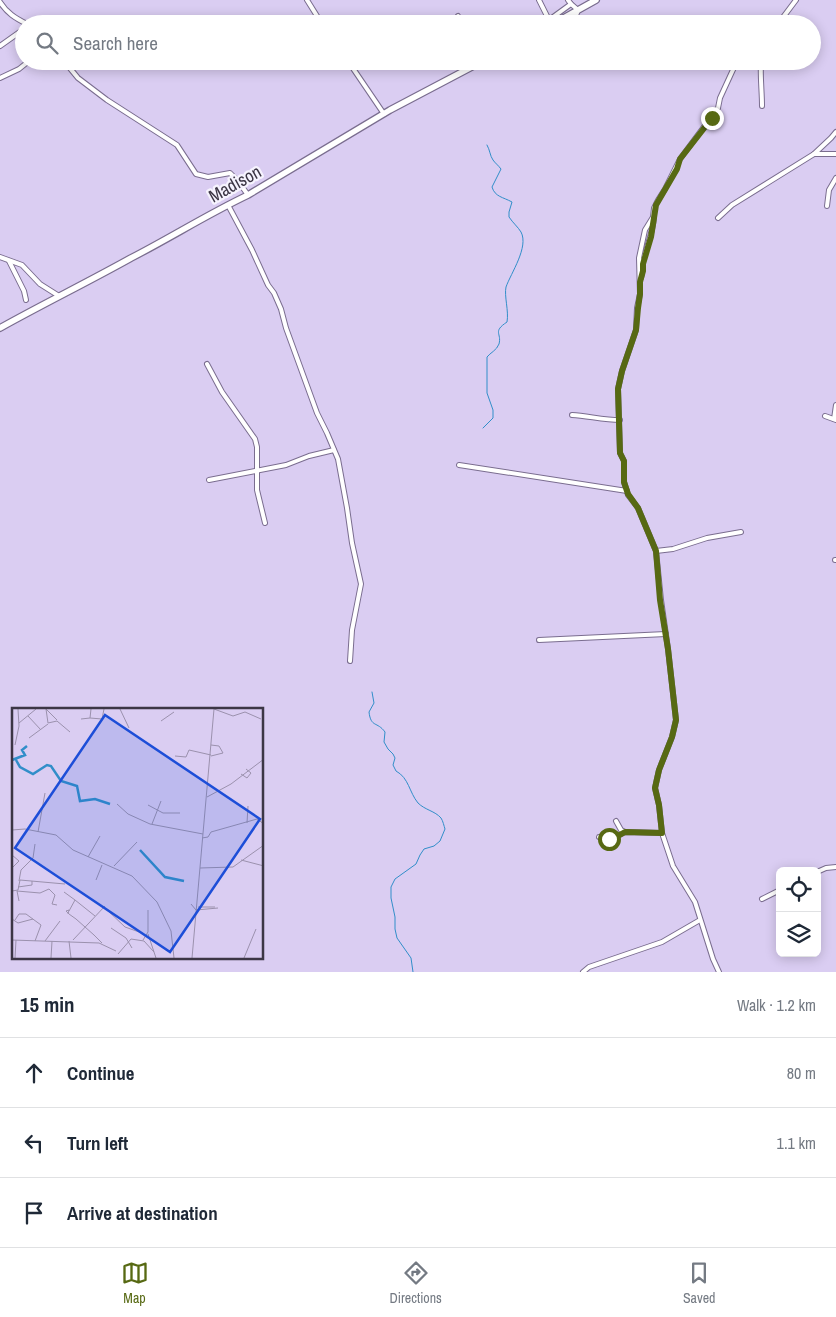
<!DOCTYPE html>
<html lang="en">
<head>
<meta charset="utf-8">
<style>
	body { margin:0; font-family:"Archivo Narrow",sans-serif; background:#f6f6f7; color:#1f2937 }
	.controls { position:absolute; right:15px; bottom:15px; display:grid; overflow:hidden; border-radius:8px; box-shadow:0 2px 12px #0003 }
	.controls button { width:45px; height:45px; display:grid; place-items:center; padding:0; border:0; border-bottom:1px solid #e0e1e3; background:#fff; color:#1f2937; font:25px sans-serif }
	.stop { position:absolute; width:15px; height:15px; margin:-11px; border:4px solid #576913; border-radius:50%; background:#fff }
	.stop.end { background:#576913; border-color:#fff; box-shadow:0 1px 5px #0008 }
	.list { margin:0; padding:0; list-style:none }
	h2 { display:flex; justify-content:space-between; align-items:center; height:65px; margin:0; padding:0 20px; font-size:21px }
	h2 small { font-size:16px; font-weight:400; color:#747a83 }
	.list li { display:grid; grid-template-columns:32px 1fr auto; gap:15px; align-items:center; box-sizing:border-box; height:70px; padding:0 20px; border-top:1px solid #e0e1e3 }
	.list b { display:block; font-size:19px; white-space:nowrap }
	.list em { font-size:16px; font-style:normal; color:#747a83 }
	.icon { flex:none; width:28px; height:28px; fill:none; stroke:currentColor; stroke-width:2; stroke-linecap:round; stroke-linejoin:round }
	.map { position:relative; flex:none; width:836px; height:972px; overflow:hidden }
	.search { position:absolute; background:#fff; box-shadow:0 2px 12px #0003; left:15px; right:15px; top:15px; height:55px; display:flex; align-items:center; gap:12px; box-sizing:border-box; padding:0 18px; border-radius:28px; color:#747a83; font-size:19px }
	.sheet { height:275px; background:#fff }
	nav { display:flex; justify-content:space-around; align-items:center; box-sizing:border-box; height:70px; border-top:1px solid #e0e1e3; background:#fff; font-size:14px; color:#747a83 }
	nav a { display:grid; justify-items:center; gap:2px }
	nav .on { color:#576913 }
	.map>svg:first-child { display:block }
</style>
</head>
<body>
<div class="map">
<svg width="836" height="972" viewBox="0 0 836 972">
	<rect width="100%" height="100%" fill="#dacdf2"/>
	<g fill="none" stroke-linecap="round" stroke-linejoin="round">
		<g stroke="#318ec9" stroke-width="1">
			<path d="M483 428 493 418V410L487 393V357C490 353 497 350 499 344 502 333 492 332 507 322 509 311 504 296 506 287 511 273 529 247 521 232 518 227 513 223 509 217V212L512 202C503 197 495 197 492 187L501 169C498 165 495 163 493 160 490 156 490 150 487 145"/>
			<path d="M372 692 374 703 369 712C371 728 377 721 385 732L384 742 388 749 393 754 395 758 393 765 396 771C409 778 409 792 418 803 425 810 435 811 441 818 443 821 444 826 445 829L440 841 434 846 424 849 420 855 416 864 395 879 391 887V898L395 917V929L397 938 411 958 413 972"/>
		</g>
		<defs>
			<g id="street">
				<polyline points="307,0 322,24"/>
				<polyline points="539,0 549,20 571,4"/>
				<polyline points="568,0 571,4 578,10 573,24"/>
				<path d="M0 2C7 13 15 18 27 24"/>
				<polyline points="458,16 462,24"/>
				<polyline points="778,24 796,0"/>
				<polyline points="0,46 24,29"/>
				<polyline points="64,61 78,78 107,100 177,145 196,174 208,177 230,173 238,181 248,195"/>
				<polyline points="348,61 384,114"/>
				<path d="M761 61C760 77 762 91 762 106"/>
				<polyline points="0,78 19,69 29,61"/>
				<polyline points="814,154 831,138 836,132"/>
				<polyline points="228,205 252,250 268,285 274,293 281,309 286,328 317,413 327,433 338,459 347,508 352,543 361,584 352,630 350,661"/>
				<polyline points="827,206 829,190 836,178"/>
				<polyline points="718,218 732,205 814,154 836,154"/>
				<polyline points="0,257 22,265 40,284 59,296"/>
				<polyline points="9,261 24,291 26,300"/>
				<path d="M641 278C643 272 642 267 643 261 647 246 653 232 654 217"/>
				<polyline points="207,364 222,392 255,439 257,447 257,490 265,523"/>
				<path d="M572 415C588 416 604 420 620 420"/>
				<polyline points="825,416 836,420"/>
				<polyline points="834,419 836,405"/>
				<polyline points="459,465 627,491"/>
				<polyline points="209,480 286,465 309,456 334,450"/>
				<polyline points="656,551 673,549 707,538 741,532"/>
				<polyline points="835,560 836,560"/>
				<polyline points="539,640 666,634"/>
				<polyline points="616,821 621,830 625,832"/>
				<polyline points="599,837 609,839 616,837 625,832 662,833"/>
				<polyline points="817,872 826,868 836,867"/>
				<polyline points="762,899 780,890"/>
				<polyline points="583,972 589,967 662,942 700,920"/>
				<polyline points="719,972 713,959 695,902 673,866 662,833 659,805 655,788 659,770 672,737 676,720 668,649 661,600 656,551 638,508 628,495 624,482 624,461 620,453 618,389 622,371 636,330 637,308 640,294 639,258 645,230 653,217 654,208 658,200 665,189 680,159 718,108 720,98 737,61"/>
			</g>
			<g id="secondary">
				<polyline points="553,24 596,0"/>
				<path d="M0 328C43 304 88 282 131 258 170 238 208 214 248 195L390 110 483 61"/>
			</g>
		</defs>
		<use href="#street" stroke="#7a6d8f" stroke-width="6"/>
		<use href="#secondary" stroke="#7a6d8f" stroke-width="8"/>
		<use href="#street" stroke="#fff" stroke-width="4"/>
		<use href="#secondary" stroke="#fff" stroke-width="5.5"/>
	</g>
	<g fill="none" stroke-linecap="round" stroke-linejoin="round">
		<polyline stroke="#576913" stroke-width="6" points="609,839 616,837 625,832 662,833 659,805 655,788 659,770 672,737 676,720 668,649 660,600 656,551 638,508 628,494 624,482 624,461 620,453 618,389 622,371 636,330 638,308 640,294 640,282 643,271 643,264 651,237 656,205 677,169 680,159 712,118"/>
	</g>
	<g text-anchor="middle" stroke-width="4.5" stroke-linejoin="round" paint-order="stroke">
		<g font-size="18" fill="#3c3645" stroke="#f6f3fe">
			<text transform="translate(235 184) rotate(-29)" y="6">Madison</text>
		</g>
	</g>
	<g transform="translate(12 708)">
		<rect width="251" height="251" fill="#dacdf2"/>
		<path fill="none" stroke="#318ec9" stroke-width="2.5" d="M0 52 13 47 10 42 15 38M4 52 8 59 21 66 35 57 39 58 49 73 65 78 68 93 83 91 98 96M128 142 153 169 172 173"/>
		<path fill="none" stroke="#9b91ad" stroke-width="1" d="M34 1 36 15 45 13 58 24M34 1 45 12M108 1 117 20M202 1 221 8 233 4 249 11M16 8 29 22M78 10 90 11 92 1M69 11 78 10 79 1M149 13 162 4M7 15 24 1M17 30 36 16M3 37 7 18 6 1M163 48 174 49 177 42 199 47M199 48 211 45 207 38 199 37M229 66 235 70 239 65 234 61M195 89 219 76 252 51M105 96 116 106 138 116 191 126M136 97 151 105H168M235 115 236 98M140 116 149 93M0 122 13 121 44 127 61 142 120 168 145 194 159 223 162 250M26 124 33 85M190 130 196 129 199 124 245 111 252 116M0 147 7 153 0 160M76 149 88 128M229 152 252 158M102 158 125 134M188 160 221 159 252 137M84 172 90 157M7 173 9 162 21 150 23 136M6 179 20 177V173M0 183 6 182 8 172 53 176M52 184 63 192 57 203M63 192 83 208M7 193 5 183 28 185 37 181 43 187 40 196 45 197M179 196 184 202 206 200M92 199 113 219 130 225M186 199H203M56 206 57 202 54 203 57 206 64 211 82 227 90 235M0 211 6 215 21 211M3 212 7 206H14L29 217 23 233M99 220 114 230 120 240M136 226 144 250M0 232 87 235 104 243M61 232 93 198M131 232 136 224V202M33 233 48 213M57 233 59 250M106 246 119 231 132 233 142 244M3 250 4 232M39 250 40 233M180 250 202 1M232 250 244 221"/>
		<path fill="#1d4ed8" fill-opacity="0.15" stroke="#1d4ed8" stroke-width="2.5" d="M93 7 248 111 158 244 3 140Z"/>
		<rect width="251" height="251" fill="none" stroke="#3c3645" stroke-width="2.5"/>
	</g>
</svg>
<div class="controls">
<button><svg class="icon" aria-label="locate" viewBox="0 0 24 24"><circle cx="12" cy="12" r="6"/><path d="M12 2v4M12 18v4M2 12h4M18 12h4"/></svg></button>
<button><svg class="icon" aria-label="layers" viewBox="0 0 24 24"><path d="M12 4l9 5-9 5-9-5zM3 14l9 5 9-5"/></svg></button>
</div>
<div class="stop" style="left:609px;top:839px"></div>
<div class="stop end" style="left:712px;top:118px"></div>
<div class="search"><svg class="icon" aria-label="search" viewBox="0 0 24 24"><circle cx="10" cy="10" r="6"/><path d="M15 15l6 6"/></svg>Search here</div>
</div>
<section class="sheet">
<h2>15 min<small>Walk · 1.2 km</small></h2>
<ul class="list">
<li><svg class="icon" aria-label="ahead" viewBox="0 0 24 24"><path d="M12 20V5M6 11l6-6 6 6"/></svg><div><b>Continue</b></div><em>80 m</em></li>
<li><svg class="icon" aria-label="left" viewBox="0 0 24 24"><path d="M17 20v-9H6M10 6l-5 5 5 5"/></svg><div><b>Turn left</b></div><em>1.1 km</em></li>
<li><svg class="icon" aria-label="arrive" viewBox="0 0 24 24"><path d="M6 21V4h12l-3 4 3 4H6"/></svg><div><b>Arrive at destination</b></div></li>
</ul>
</section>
<nav>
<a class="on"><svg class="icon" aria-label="map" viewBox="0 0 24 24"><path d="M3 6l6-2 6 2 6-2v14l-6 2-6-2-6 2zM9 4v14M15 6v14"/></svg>Map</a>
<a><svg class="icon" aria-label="directions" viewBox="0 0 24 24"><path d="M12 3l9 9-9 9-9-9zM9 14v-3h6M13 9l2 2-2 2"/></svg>Directions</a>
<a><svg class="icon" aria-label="saved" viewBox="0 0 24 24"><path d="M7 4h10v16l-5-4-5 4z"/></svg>Saved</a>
</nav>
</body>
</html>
